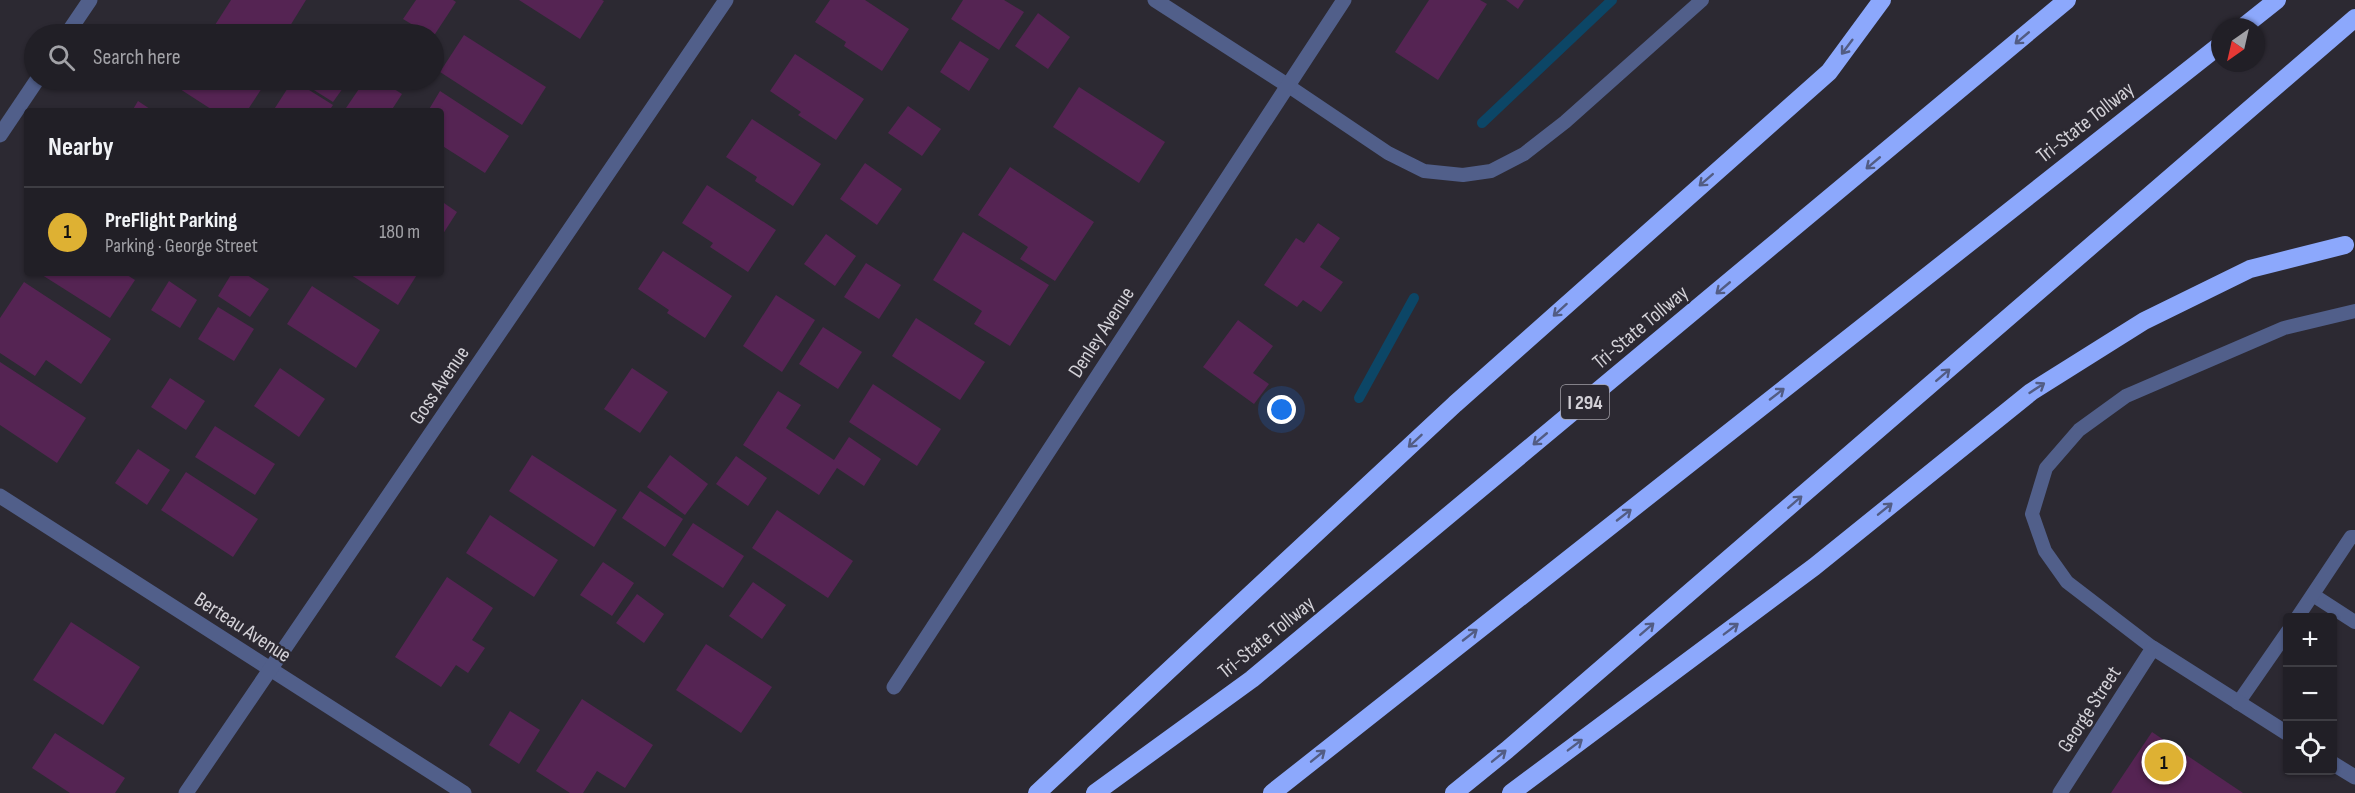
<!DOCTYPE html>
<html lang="en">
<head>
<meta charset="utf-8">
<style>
	body { margin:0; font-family:"Sofia Sans Condensed",sans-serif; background:#2d2c32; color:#f1f3f6 }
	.controls { position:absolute; right:18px; bottom:18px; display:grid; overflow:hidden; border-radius:6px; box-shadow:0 2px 4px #0004 }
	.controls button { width:54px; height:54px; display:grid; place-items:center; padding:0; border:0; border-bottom:2px solid #3e3d43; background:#211f26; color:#f1f3f6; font:30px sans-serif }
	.compass { position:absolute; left:2211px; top:18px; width:54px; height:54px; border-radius:50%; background:#211f26; box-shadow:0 2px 4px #0004; rotate:214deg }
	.you { position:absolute; left:1282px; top:410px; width:21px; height:21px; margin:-15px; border:4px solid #fff; border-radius:50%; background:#1a73e8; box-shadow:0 0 0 9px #1a73e833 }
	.badge { display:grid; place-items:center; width:39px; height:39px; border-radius:50%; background:#deb133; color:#111; font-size:20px; font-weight:700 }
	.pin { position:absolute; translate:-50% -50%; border:3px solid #fff; box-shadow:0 2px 6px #0006 }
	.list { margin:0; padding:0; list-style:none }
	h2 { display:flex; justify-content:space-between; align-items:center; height:78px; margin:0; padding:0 24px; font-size:26px }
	h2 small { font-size:20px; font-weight:400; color:#a2a2a7 }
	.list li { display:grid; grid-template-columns:39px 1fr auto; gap:18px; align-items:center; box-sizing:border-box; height:90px; padding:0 24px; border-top:2px solid #3e3d43 }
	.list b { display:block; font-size:22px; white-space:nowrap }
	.list p { margin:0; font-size:20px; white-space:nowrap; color:#a2a2a7 }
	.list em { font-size:20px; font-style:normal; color:#a2a2a7 }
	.icon { flex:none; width:33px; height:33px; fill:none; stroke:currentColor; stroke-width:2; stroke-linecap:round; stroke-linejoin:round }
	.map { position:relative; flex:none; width:2355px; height:793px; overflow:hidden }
	.search { position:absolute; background:#211f26; box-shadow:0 2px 4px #0004; left:24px; top:24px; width:420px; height:66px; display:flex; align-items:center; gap:15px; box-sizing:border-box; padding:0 21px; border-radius:33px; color:#a2a2a7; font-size:22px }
	.panel { position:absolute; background:#211f26; box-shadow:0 2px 4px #0004; left:24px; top:108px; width:420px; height:168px; border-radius:6px }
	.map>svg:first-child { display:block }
</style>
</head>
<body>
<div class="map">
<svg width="2355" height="793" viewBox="0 0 2355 793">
	<rect width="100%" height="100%" fill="#2c2932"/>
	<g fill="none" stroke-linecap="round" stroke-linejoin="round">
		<g stroke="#0c4666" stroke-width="10">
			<polyline points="1482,123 1612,0"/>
			<polyline points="1359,398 1414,298"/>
		</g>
	</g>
	<g fill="#552453">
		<polygon points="231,0 306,0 285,34 229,34 215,25"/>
		<polygon points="416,0 453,0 456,2 435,34 428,34 403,19"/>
		<polygon points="519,0 602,0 604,1 580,39"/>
		<polygon points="830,0 865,0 909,29 882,71 844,46 846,42 815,22"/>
		<polygon points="963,0 1004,0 1024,12 999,50 951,19"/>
		<polygon points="1429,0 1480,0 1487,4 1438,80 1395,52"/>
		<polygon points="1506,0 1524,0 1518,9"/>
		<polygon points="1038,13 1070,37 1048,69 1015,46"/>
		<polygon points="464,35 546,87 522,125 440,72"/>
		<polygon points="960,41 989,59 969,91 940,72"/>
		<polygon points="795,54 864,99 836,140 798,115 801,112 770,91"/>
		<polygon points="166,80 250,80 262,88 247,111 214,111"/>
		<polygon points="293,80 333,105 329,111 273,111"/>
		<polygon points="298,80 346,80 348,81 333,102"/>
		<polygon points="365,80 380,80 402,94 391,111 351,111 346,108"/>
		<polygon points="1079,87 1165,142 1139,183 1053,127"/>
		<polygon points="440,91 509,136 485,173 441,145 441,111 428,111"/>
		<polygon points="138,101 153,111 132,111"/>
		<polygon points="908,106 941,129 922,156 888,133"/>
		<polygon points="752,119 821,164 793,206 755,181 757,177 726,157"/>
		<polygon points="865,163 902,189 877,225 840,199"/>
		<polygon points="1010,167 1094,222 1055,281 1020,259 1028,247 978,215"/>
		<polygon points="707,185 776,230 748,272 710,247 713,243 682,223"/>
		<polygon points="441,201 457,212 441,237"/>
		<polygon points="1318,223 1340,238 1320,267 1343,282 1321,312 1303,300 1297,307 1264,285 1296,238 1304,243"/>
		<polygon points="963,232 1049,285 1010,346 974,324 982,311 933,280"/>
		<polygon points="826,234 856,256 835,286 804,264"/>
		<polygon points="663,251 732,296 705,338 667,313 669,310 638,289"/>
		<polygon points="866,263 901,285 879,319 844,297"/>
		<polygon points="39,273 124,273 135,280 110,318"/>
		<polygon points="232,273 244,273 269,289 250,317 218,296"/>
		<polygon points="348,273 418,273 398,305"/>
		<polygon points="169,281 197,300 180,328 151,310"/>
		<polygon points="24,282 111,339 81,384 46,360 35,376 0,353 0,318"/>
		<polygon points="312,286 380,330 356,368 287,324"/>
		<polygon points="776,295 815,320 782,372 743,346"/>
		<polygon points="218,307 254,329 234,361 198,339"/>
		<polygon points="916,318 985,362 960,400 892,356"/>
		<polygon points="1238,320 1273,346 1253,373 1269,384 1254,404 1203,367"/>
		<polygon points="823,327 862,352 838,389 799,364"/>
		<polygon points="0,362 86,418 57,463 0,425"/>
		<polygon points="280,368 325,399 299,437 254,406"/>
		<polygon points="632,368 668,392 640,433 604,409"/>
		<polygon points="170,378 205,401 186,430 151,407"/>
		<polygon points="873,384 941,429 917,466 849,422"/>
		<polygon points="778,391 801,405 786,428 834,460 849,437 881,459 864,486 837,468 819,495 743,445"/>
		<polygon points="215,426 275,464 255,495 195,457"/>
		<polygon points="138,449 170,470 147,505 115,483"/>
		<polygon points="532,455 617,510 594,547 509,491"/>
		<polygon points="670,455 708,484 685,515 647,487"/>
		<polygon points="736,456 767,478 748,506 716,484"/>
		<polygon points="186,472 258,519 233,557 161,510"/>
		<polygon points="640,491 683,519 665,547 622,518"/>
		<polygon points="777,510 853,561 828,598 752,548"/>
		<polygon points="490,515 558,560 534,597 466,553"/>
		<polygon points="693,523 744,556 723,588 672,555"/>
		<polygon points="603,562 634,583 612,616 580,595"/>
		<polygon points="447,577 493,608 472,640 485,648 468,673 456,665 441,687 395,657"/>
		<polygon points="753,582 786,605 762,639 729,616"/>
		<polygon points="637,594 664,614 644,643 616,623"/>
		<polygon points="71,622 140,667 103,725 33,680"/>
		<polygon points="706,644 772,687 741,733 676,690"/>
		<polygon points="582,699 653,745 625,788 597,771 583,793 570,793 536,771"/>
		<polygon points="510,711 540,730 519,764 489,745"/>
		<polygon points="2152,732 2243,793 2111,793"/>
		<polygon points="55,733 125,778 115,793 70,793 32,768"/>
	</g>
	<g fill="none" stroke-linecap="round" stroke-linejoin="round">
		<g stroke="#515f8a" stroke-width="14">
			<polyline points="1287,85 1388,153 1424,171 1463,175 1491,171 1524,154 1565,122 1702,0"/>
			<polyline points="2313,595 2355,622"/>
			<polyline points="2297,618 2351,537 2355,537"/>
			<polyline points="2153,648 2067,582 2045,551 2032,514 2046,468 2079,430 2126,396 2284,328 2355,311"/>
			<polyline points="2238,703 2288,631"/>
		</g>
		<g stroke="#515f8a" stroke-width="15">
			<polyline points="1155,0 1287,85"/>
			<polyline points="67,34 90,0"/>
			<polyline points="0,135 37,80"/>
			<polyline points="0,496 464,793"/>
			<polyline points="894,687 1344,0"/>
			<polyline points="2332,763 2355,777"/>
			<polyline points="186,793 726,0"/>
			<polyline points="2060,793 2153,648 2288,734"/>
		</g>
		<g stroke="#8ca8fc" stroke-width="18">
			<polyline points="2243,27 2277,0"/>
			<polyline points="1037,793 1455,404 1829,72 1882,0"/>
			<polyline points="1095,793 1252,679 2067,0"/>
			<polyline points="1272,793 2220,45"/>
			<polyline points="1454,793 1507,750 2355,18"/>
			<polyline points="1511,793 1814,567 2031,392 2144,321 2250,269 2345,245"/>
		</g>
	</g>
	<defs><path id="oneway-shaft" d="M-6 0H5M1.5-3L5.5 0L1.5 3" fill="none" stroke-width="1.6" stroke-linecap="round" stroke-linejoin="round" transform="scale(1.5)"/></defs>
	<g stroke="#525c83">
		<use href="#oneway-shaft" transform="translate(2022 38) rotate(140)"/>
		<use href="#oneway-shaft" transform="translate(1847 47) rotate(127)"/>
		<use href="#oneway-shaft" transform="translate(1873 163) rotate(140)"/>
		<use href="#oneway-shaft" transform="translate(1706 180) rotate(139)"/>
		<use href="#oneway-shaft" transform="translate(1723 288) rotate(140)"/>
		<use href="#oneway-shaft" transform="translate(1560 310) rotate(138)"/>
		<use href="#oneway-shaft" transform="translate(1943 375) rotate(-41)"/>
		<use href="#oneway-shaft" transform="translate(2037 388) rotate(-33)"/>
		<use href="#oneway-shaft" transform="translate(1777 394) rotate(-38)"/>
		<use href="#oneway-shaft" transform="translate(1540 439) rotate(140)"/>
		<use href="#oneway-shaft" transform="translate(1415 441) rotate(137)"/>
		<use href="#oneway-shaft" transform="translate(1795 502) rotate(-41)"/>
		<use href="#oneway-shaft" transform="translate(1885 509) rotate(-39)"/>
		<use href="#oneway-shaft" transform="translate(1624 515) rotate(-38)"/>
		<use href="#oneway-shaft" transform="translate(1647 629) rotate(-41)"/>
		<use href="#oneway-shaft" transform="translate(1731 629) rotate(-37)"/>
		<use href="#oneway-shaft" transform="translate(1470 635) rotate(-38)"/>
		<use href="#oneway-shaft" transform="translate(1575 745) rotate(-37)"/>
		<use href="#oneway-shaft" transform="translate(1318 756) rotate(-39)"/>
		<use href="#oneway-shaft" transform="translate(1499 756) rotate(-39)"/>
	</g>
	<g text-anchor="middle" stroke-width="5" stroke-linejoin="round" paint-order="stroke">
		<rect fill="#2c2932" stroke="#a19fa6" stroke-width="1.5" x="1561" y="385" width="48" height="34" rx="4.5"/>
		<g font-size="20" font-weight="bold" fill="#d3d1d7">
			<text x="1585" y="409">I 294</text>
		</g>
		<g font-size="21" fill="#d3d1d7" stroke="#2c2932">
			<text transform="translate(2085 122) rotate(-38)" y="7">Tri-State Tollway</text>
			<text transform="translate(1640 327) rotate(-40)" y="7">Tri-State Tollway</text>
			<text transform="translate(1101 332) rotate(-57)" y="7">Denley Avenue</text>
			<text transform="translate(439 385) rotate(-56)" y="7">Goss Avenue</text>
			<text transform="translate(243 627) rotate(33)" y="7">Berteau Avenue</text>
			<text transform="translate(1266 637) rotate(-39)" y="7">Tri-State Tollway</text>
			<text transform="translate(2089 709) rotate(-57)" y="7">George Street</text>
		</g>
	</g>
</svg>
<div class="controls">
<button>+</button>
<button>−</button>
<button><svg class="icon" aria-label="locate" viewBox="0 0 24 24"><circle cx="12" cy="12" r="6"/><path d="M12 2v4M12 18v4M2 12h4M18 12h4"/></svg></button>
</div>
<svg class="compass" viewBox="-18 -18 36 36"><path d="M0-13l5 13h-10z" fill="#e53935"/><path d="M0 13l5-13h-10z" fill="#a2a2a7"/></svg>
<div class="you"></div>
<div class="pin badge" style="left:2164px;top:762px">1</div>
<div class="search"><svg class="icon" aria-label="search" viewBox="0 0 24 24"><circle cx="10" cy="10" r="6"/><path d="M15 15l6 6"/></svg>Search here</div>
<section class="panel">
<h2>Nearby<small></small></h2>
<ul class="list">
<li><span class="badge">1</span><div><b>PreFlight Parking</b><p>Parking · George Street</p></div><em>180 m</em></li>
</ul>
</section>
</div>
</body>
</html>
